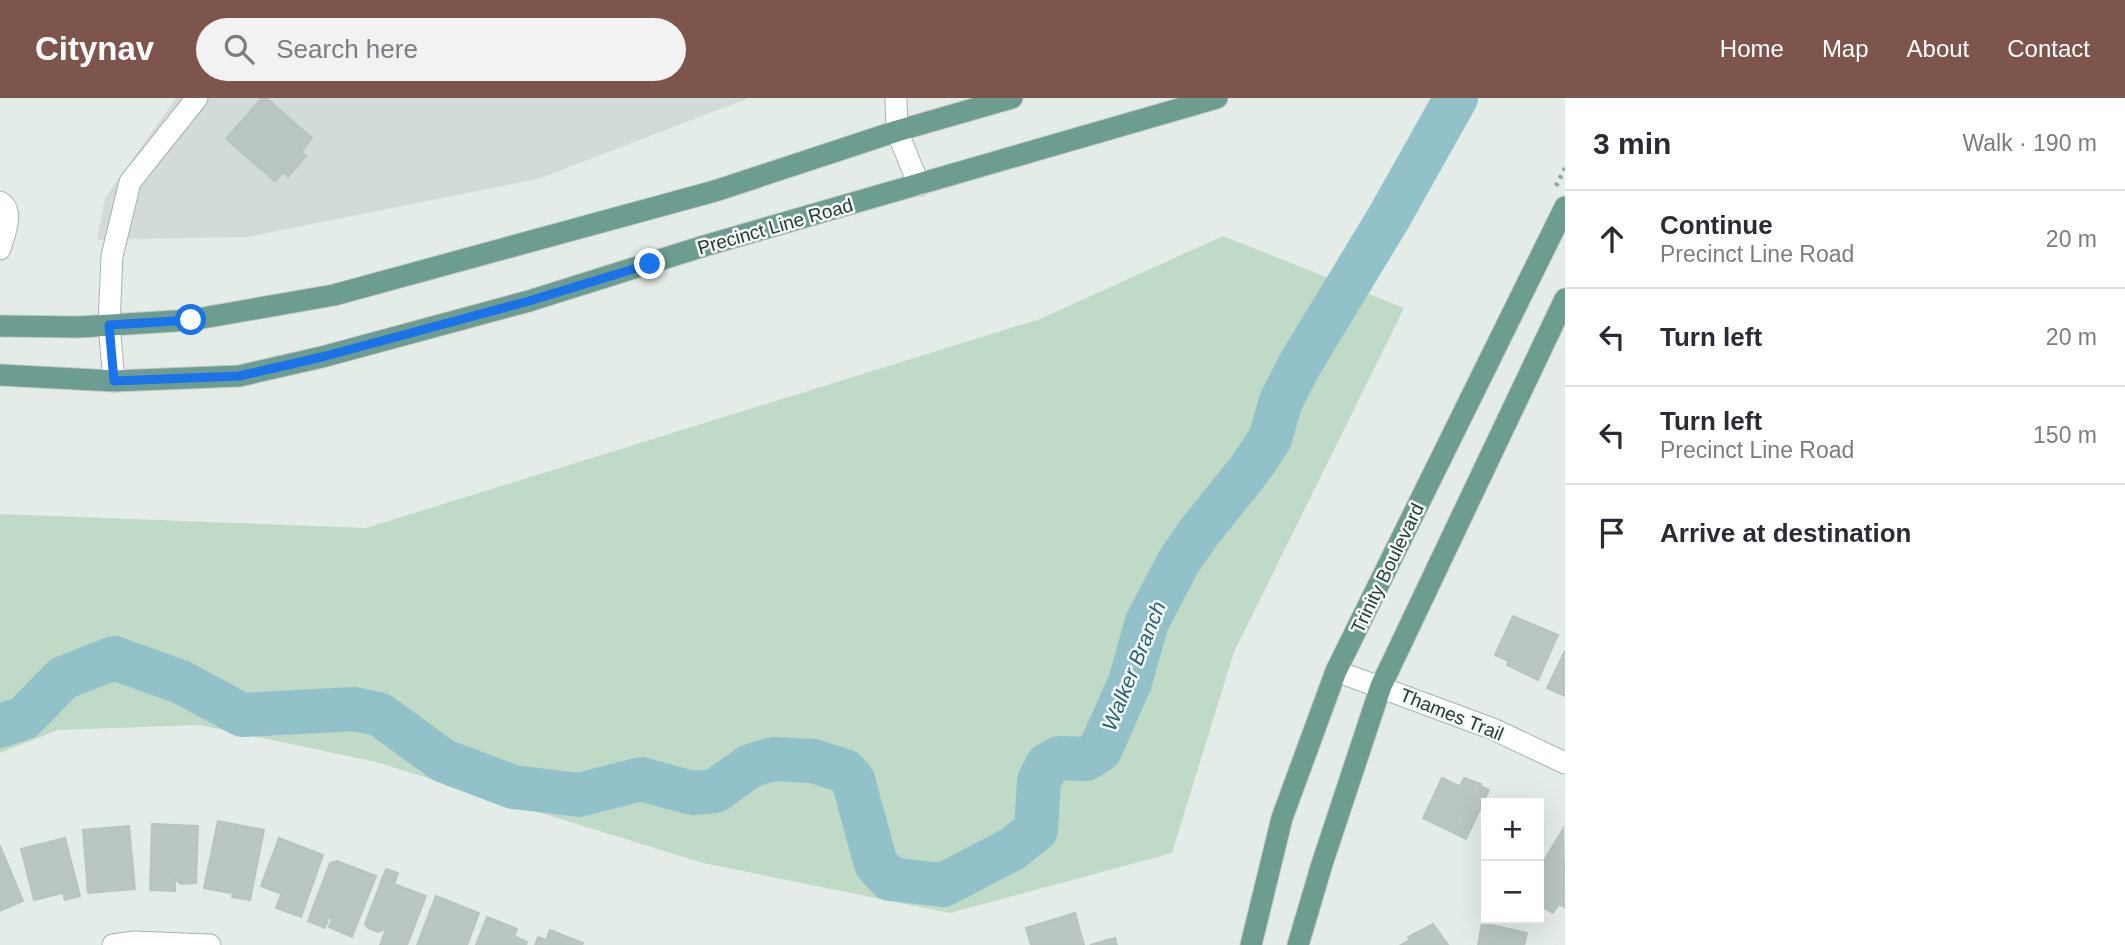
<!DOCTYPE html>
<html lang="en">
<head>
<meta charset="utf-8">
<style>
	body { margin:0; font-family:Helvetica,sans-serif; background:#f2f2f3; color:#2b2b33 }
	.controls { position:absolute; right:21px; bottom:21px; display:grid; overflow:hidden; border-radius:0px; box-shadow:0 7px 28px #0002 }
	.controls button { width:63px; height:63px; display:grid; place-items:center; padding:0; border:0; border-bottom:2px solid #e1e1e2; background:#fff; color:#2b2b33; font:35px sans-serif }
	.stop { position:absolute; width:21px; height:21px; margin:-16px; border:5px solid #1a73e8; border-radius:50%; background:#fff }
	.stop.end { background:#1a73e8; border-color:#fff; box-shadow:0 2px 7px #0008 }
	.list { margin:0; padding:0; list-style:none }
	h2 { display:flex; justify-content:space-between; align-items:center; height:91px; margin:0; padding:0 28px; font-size:30px }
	h2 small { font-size:23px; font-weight:400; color:#7c7c81 }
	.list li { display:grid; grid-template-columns:46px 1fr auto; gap:21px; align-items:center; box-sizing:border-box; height:98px; padding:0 28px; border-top:2px solid #e1e1e2 }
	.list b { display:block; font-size:26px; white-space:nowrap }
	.list p { margin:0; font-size:23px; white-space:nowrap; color:#7c7c81 }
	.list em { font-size:23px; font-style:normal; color:#7c7c81 }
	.icon { flex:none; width:38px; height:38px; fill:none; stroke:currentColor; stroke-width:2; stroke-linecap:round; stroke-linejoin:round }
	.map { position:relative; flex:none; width:1565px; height:847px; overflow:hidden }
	header { display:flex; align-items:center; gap:42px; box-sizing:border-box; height:98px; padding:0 35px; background:#7d554d; color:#fff }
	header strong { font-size:33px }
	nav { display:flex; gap:38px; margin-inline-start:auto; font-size:24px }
	.search { width:490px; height:63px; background:#f2f2f3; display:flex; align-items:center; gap:18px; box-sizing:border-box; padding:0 24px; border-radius:38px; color:#7c7c81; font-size:26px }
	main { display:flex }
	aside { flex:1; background:#fff }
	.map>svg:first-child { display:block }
</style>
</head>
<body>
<header>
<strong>Citynav</strong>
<div class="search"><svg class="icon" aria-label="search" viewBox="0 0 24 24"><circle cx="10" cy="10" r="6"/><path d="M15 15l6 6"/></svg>Search here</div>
<nav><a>Home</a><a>Map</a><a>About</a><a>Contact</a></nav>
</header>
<main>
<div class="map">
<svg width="1565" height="847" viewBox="0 0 1565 847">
	<rect width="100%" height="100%" fill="#e4ece8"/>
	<polygon fill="#d2dbd7" points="176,0 749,0 538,81 248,139 97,142 105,100"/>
	<polygon fill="#bfdac6" points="1223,138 1404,210 1234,554 1172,755 950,815 703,765 376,664 200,627 58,632 0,655 0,416 366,430 1040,221"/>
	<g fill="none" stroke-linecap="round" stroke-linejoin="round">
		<polyline stroke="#92c1ca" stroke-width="44" points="0,628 24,620 63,580 114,560 181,584 242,617 354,611 379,616 444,663 513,689 579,697 641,681 692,695 715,693 750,668 773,661 813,663 845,673 853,682 876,766 890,781 943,787 1012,751 1036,732 1039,683 1047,667 1059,660 1086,661 1100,652 1130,584 1147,524 1179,463 1200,433 1249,372 1270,341 1281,303 1300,266 1388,121 1456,0"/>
	</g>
	<g fill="#b9c6c1" stroke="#b7c4bf" stroke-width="2">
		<polygon points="262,0 266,0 312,40 301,54 306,58 288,79 283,74 275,83 226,41"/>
		<polygon points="1513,518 1558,537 1538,582 1507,567 1509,563 1495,557"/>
		<polygon points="1565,553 1565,598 1547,590"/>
		<polygon points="1442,680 1459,688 1459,691 1464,680 1481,686 1480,688 1489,692 1466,741 1423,720"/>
		<polygon points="218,723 264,732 250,802 232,799 233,792 231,792 230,795 204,790"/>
		<polygon points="152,726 198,728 196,785 181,786 175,781 175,793 150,792"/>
		<polygon points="129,728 135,791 88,795 83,732"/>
		<polygon points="1563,731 1565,810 1559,806 1553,815 1539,807 1539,798 1542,792 1539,790 1539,771"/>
		<polygon points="65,740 80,798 65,802 63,795 34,802 21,751"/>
		<polygon points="279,740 323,757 301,819 276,810 282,794 279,795 261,788"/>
		<polygon points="0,748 23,803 0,813"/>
		<polygon points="337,763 376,778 352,839 329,829 332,821 329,819 325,830 308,823 330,765"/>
		<polygon points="386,771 398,775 394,786 426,798 407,847 380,847 386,831 378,834 368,830 365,826"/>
		<polygon points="436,798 479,815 467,847 417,847"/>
		<polygon points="1075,815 1084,847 1031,847 1026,830"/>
		<polygon points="487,819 517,831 514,838 527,844 526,847 476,847"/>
		<polygon points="1482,825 1527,835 1524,847 1478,847"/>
		<polygon points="1433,826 1448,847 1401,847 1410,842 1408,839"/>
		<polygon points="550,832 583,845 582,847 535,847 538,839 546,842"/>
		<polygon points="1115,840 1117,847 1090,847"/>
	</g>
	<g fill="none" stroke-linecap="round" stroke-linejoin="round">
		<defs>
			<g id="minor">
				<polyline points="896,0 897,33 919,87"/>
				<path d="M0 104C15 113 4 136 0 151"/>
				<polyline points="114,283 109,227 112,158 130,84 197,0"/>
				<polyline points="1336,573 1493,631 1565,665"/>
				<polyline points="113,847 134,844 210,847"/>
			</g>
			<g id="major">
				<polyline points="0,228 79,229 191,222 334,197 715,93 897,33 1012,0"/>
				<polyline points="0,277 114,283 239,278 322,259 529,203 704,148 1217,0"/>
				<polyline points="1251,847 1282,720 1336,573 1565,109"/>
				<polyline points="1298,847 1322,766 1381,588 1565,201"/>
			</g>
		</defs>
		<use href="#minor" stroke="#a7b3af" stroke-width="23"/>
		<use href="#major" stroke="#c2c8c6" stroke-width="23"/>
		<polyline stroke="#88aba0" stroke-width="4.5" stroke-dasharray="3.5 5" stroke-linecap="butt" points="1556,88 1565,70"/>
		<use href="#minor" stroke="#fff" stroke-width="21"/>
		<use href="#major" stroke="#6d9c90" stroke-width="21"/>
	</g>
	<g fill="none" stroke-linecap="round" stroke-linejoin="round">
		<polyline stroke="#1a73e8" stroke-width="9" points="191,222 109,227 114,283 239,278 322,259 529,203 650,166"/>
	</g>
	<g text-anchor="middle" stroke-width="5" stroke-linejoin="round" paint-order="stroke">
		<g font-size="19" fill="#253b35" stroke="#f4f8f6">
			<text transform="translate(775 128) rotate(-16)" y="7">Precinct Line Road</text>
			<text transform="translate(1387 470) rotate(-64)" y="7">Trinity Boulevard</text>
			<text transform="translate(1452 616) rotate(22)" y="7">Thames Trail</text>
		</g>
		<g font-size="21" font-style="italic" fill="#266470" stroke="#f4f8f6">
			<text transform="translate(1134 568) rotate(-68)" y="7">Walker Branch</text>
		</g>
	</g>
</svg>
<div class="controls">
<button>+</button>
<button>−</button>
</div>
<div class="stop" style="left:191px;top:222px"></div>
<div class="stop end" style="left:650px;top:166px"></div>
</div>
<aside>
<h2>3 min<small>Walk · 190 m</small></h2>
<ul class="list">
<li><svg class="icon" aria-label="ahead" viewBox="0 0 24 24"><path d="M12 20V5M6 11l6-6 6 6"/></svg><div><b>Continue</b><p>Precinct Line Road</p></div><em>20 m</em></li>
<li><svg class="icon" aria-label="left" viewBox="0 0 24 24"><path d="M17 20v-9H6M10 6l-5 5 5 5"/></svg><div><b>Turn left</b></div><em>20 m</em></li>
<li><svg class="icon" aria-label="left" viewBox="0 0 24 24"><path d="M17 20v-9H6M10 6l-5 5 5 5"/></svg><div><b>Turn left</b><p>Precinct Line Road</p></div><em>150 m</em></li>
<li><svg class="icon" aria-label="arrive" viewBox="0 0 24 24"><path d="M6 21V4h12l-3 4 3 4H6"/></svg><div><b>Arrive at destination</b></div></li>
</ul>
</aside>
</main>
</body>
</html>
